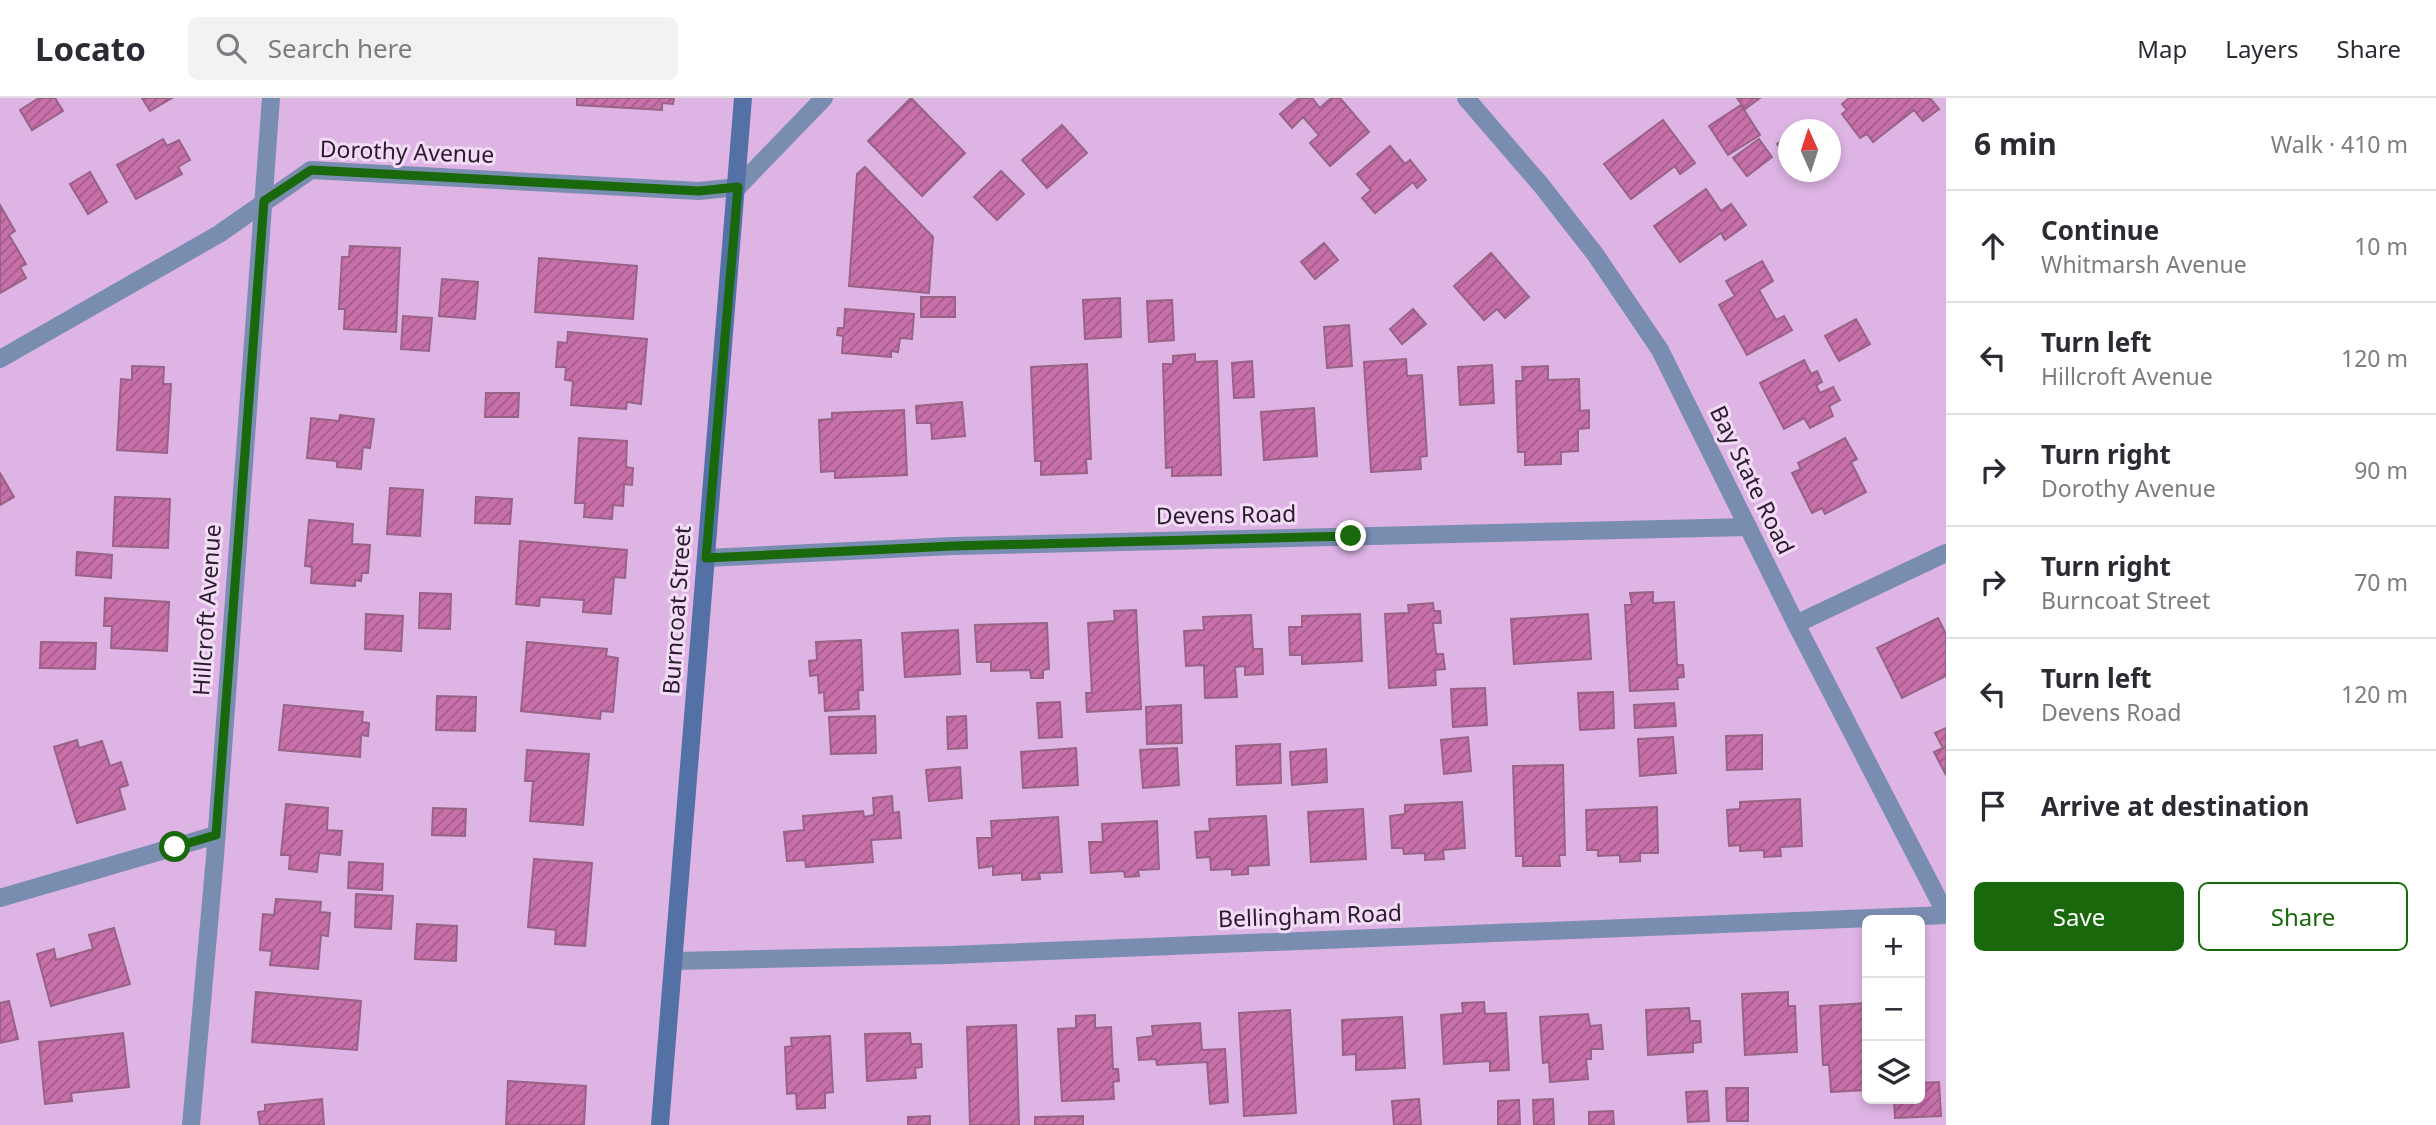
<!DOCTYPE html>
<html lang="en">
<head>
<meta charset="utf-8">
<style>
	body { margin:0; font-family:"Noto Sans",sans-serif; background:#f2f2f3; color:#2b2b33 }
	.controls { position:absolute; right:21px; bottom:21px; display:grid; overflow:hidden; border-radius:10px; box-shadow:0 4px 10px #0003 }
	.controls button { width:63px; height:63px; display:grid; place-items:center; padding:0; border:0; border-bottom:2px solid #e1e1e2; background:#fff; color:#2b2b33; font:35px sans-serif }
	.compass { position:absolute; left:1778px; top:21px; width:63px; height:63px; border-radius:50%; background:#fff; box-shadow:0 4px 10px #0003; rotate:357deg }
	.stop { position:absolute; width:21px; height:21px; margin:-16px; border:5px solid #19690c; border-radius:50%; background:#fff }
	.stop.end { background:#19690c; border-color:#fff; box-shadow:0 2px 7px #0008 }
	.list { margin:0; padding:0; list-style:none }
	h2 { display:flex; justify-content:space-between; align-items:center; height:91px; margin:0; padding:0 28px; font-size:30px }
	h2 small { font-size:23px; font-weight:400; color:#7c7c81 }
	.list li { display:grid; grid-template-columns:46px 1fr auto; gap:21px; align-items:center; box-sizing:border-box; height:112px; padding:0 28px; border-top:2px solid #e1e1e2 }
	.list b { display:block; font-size:26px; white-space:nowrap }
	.list p { margin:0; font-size:23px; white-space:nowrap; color:#7c7c81 }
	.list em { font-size:23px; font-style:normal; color:#7c7c81 }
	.actions { display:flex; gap:14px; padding:21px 28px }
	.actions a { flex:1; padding:16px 0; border:2px solid #19690c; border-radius:10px; text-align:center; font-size:24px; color:#19690c }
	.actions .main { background:#19690c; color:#fff }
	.icon { flex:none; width:38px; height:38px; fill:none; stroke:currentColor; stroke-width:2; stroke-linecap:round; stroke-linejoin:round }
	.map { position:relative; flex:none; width:1946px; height:1027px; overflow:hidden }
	header { display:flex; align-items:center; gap:42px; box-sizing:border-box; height:98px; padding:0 35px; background:#fff; border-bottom:2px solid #e1e1e2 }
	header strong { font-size:33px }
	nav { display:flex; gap:38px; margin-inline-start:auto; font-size:24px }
	.search { width:490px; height:63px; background:#f2f2f3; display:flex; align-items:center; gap:18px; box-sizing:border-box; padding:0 24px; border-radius:10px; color:#7c7c81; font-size:26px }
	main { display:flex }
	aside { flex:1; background:#fff }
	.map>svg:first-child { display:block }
</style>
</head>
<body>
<header>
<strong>Locato</strong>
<div class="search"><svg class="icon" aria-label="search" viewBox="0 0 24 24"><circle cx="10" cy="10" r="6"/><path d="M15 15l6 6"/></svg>Search here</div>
<nav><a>Map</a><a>Layers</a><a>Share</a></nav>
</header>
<main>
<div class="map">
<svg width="1946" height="1027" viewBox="0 0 1946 1027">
	<defs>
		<pattern id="building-hatch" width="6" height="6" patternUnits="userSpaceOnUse" patternTransform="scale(1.75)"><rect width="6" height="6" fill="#c870aa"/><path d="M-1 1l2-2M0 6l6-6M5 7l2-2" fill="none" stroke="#a35b8b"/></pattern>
	</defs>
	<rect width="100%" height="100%" fill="#deb4e5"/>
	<g fill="url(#building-hatch)" stroke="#986385" stroke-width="2">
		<polygon points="39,0 55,0 63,13 32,32 20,12"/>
		<polygon points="142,0 172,0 150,13"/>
		<polygon points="577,0 674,0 673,6 662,5 662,12 577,7"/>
		<polygon points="911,0 965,55 922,98 868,43"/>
		<polygon points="1299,0 1312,0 1320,10 1331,0 1340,0 1369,34 1330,68 1310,45 1319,37 1303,19 1292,30 1280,16"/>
		<polygon points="1737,0 1760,0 1745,11"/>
		<polygon points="1849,0 1930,0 1939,11 1923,23 1914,12 1873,44 1867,36 1860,40 1842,16 1847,12 1842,6"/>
		<polygon points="1741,7 1760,37 1728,57 1709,28"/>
		<polygon points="1663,22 1695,65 1680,76 1675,68 1631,101 1604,66"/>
		<polygon points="1062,27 1087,55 1047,90 1022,62"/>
		<polygon points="1788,38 1788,61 1777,46"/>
		<polygon points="163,41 167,48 179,42 190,62 178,69 182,76 136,101 117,67"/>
		<polygon points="1759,41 1772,59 1747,78 1733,60"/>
		<polygon points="1390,48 1405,66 1410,62 1426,82 1417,90 1413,84 1375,115 1362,100 1371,92 1357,76"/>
		<polygon points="865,69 933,139 929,195 849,188 857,76"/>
		<polygon points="1001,73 1024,96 997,122 974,99"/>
		<polygon points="90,74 107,104 88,116 70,86"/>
		<polygon points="1706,91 1721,113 1731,106 1746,127 1725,142 1721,135 1680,164 1654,128"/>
		<polygon points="0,107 15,133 9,137 26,166 20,169 26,180 0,195"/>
		<polygon points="1324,145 1338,162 1315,181 1301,164"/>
		<polygon points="350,148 400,150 396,234 344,231 345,211 339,211 342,159 349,159"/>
		<polygon points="1491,155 1529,199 1505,220 1497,211 1484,222 1454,188"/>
		<polygon points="539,160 637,168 633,221 535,214"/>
		<polygon points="1762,163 1773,183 1759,192 1776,222 1784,218 1792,232 1747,257 1719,207 1735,198 1726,183"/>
		<polygon points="442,181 478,184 475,221 439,218"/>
		<rect x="921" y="199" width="34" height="20"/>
		<polygon points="1120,200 1121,239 1085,241 1083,202"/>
		<polygon points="1172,202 1174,242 1149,244 1147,203"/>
		<polygon points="845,211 914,216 912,241 900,240 898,254 891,253 891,259 842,255 843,238 837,237 838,230 844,230"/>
		<polygon points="1413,211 1426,226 1402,246 1390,231"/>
		<polygon points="403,218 432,220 429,253 401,251"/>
		<polygon points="1856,221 1870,246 1839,263 1825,238"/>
		<polygon points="1349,227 1352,268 1327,270 1324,229"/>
		<polygon points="568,234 647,241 641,306 627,304 626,311 571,307 573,283 565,282 566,269 556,269 558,244 567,245"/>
		<polygon points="1195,256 1195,264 1217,263 1221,377 1172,378 1172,369 1166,370 1163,266 1173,266 1173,258"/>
		<polygon points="1406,261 1407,278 1422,277 1427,358 1420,359 1421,371 1371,374 1364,264"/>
		<polygon points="1804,262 1811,276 1817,273 1822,284 1816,287 1820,295 1833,289 1840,302 1829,308 1833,318 1810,330 1804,320 1784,331 1760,285"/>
		<polygon points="1252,263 1254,299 1234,300 1232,265"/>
		<polygon points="1087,266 1091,361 1086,361 1087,375 1041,377 1041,363 1035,363 1031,269"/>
		<polygon points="1492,267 1494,305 1460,307 1458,269"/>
		<polygon points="132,268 164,269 163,286 171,286 167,355 117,352 121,281 132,282"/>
		<polygon points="1548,268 1548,282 1579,281 1580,313 1589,312 1589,330 1578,331 1578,353 1561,354 1561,366 1525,367 1525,354 1518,354 1516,283 1523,283 1522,269"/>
		<polygon points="486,295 519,295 518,319 485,319"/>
		<polygon points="962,304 965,338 932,341 931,325 917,325 916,308"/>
		<polygon points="1314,310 1317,358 1264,362 1261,314"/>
		<polygon points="904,312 907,377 835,380 835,373 821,374 819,322 832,321 832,315"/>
		<polygon points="340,317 374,321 370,350 363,349 361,371 337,369 337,363 307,360 311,320 339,323"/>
		<polygon points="579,340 627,343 626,369 633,370 632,387 624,386 623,408 613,407 612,421 584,419 585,405 575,405"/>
		<polygon points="1845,340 1857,361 1851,364 1866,394 1825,416 1822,410 1812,415 1792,375 1801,371 1798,365"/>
		<polygon points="0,375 14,399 0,407"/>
		<polygon points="390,390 423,392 420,438 387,436"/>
		<polygon points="115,399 170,401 168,450 113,448"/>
		<polygon points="476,399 512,401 510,426 475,425"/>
		<polygon points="309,422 353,426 352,446 370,447 368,475 362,475 361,483 355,482 355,488 311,485 312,469 305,468"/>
		<polygon points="520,443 627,452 625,480 614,479 611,516 583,514 584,502 540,499 539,508 516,506"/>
		<polygon points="77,454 112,457 111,480 76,477"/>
		<polygon points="1653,494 1653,505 1674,504 1677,567 1683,567 1684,579 1677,580 1678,591 1630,593 1625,507 1632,507 1630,495"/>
		<polygon points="420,495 451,496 450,531 419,530"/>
		<polygon points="105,500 169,504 167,553 111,550 112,528 104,528"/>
		<polygon points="1433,505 1434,513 1440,513 1441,525 1433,525 1436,556 1443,556 1445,571 1435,572 1436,587 1389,590 1385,516 1409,515 1408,507"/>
		<polygon points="1136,512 1141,611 1087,614 1086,595 1092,595 1088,525 1115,523 1114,513"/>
		<polygon points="366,516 403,518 401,553 365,551"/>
		<polygon points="1360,516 1362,563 1302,566 1302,557 1290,557 1289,529 1302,529 1302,518"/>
		<polygon points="1588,516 1591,561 1514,566 1511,521"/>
		<polygon points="1251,517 1253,551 1262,551 1263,576 1245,577 1245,568 1235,569 1237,599 1205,600 1204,567 1186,568 1184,533 1204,532 1203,519"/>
		<polygon points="1938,520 1946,536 1946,578 1902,600 1877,550"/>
		<polygon points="1047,525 1049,571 1043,572 1043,580 1031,580 1030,572 991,573 991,564 977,564 975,527"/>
		<polygon points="958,532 960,576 905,579 902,535"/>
		<polygon points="861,542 863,592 858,592 859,611 825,613 824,594 819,595 818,577 810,578 809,563 817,562 816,544"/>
		<polygon points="41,544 96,545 95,571 40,570"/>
		<polygon points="527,544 607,551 606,558 618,560 613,614 601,613 600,621 521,613"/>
		<polygon points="1485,590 1487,627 1453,629 1451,591"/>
		<polygon points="1613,594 1614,630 1580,632 1578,595"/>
		<polygon points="437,598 476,599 475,633 436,632"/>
		<polygon points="1060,604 1062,639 1039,640 1037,605"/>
		<polygon points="1674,605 1676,628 1635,630 1634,607"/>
		<polygon points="284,607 363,614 362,624 369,625 368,638 361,637 360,659 279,652"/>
		<polygon points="1181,607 1182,645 1147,646 1146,609"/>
		<polygon points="875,618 876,655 831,656 829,619"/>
		<polygon points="966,618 967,650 948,651 947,619"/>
		<polygon points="1946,630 1946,677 1934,654 1943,650 1935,635"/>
		<polygon points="1762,637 1762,671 1727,672 1726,638"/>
		<polygon points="1468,639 1471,673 1444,676 1441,642"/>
		<polygon points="1673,639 1676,675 1640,678 1638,641"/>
		<polygon points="77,642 79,650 102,643 110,668 121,664 128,687 119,690 125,711 77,725 54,649"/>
		<polygon points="1280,646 1281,685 1237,687 1236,648"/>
		<polygon points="1076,650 1078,687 1023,690 1021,654"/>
		<polygon points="1177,650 1179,687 1143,690 1140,652"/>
		<polygon points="1326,651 1327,684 1292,687 1290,654"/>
		<polygon points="527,652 589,656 583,727 530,723 533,683 525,683"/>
		<polygon points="1563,667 1565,757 1559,757 1560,768 1523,768 1523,758 1516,758 1513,668"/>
		<polygon points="960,669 962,700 929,703 926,672"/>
		<polygon points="892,698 893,715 899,714 901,740 871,742 873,764 806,769 805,762 787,763 784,734 804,732 803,718 863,713 864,719 874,717 873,700"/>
		<polygon points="1800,701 1802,748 1780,749 1781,758 1764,759 1764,752 1740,753 1740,747 1729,748 1727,712 1740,711 1740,704"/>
		<polygon points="1462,704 1465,750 1443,752 1444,761 1425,762 1425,755 1404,756 1403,750 1392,750 1390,718 1405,716 1405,707"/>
		<polygon points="286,706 328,710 327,732 342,733 340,757 319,755 317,774 289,771 290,757 281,757"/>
		<polygon points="1657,709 1658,755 1640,755 1640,763 1620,764 1620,757 1598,758 1598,752 1587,752 1586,712"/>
		<polygon points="433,710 466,711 465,738 432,737"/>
		<polygon points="1363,711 1366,761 1311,764 1308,714"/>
		<polygon points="1266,718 1269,767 1248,768 1248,776 1232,777 1232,771 1211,772 1210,759 1197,760 1195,734 1210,733 1209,721"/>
		<polygon points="1058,719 1062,774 1039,775 1040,781 1022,782 1022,775 993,777 993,768 979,770 977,740 992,740 991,723"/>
		<polygon points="1157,723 1159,771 1138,772 1139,778 1125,779 1124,773 1091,775 1089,744 1103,744 1102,726"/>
		<polygon points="534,761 592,765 585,848 555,846 556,832 528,829"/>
		<polygon points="349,764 383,766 382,792 348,790"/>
		<polygon points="356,796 393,798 391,831 355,829"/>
		<polygon points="276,801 321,804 320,814 330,815 328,838 321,837 318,871 270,867 272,853 260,852 263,816 274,817"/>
		<polygon points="417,826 457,828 456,863 415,861"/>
		<polygon points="114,830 130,886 51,908 37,856 54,851 56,862 93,851 89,837"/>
		<polygon points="256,894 361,903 357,952 252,944"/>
		<polygon points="1788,894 1788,908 1795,908 1797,954 1745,957 1742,896"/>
		<polygon points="9,903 18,941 0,945 0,905"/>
		<polygon points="1484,904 1485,916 1506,915 1509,972 1490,973 1490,963 1444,966 1441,917 1463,915 1462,905"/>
		<polygon points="1867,905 1867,992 1831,994 1829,967 1823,967 1820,908"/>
		<polygon points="1689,910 1690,923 1700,923 1701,944 1693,945 1693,954 1648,957 1646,912"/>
		<polygon points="1290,912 1296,1015 1244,1018 1239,915"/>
		<polygon points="1588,916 1590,928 1601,927 1603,951 1591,951 1591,961 1586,961 1588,981 1550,984 1549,964 1543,965 1540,919"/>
		<polygon points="1095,917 1095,930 1111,929 1113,971 1118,971 1119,983 1113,984 1114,1001 1062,1003 1058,931 1076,930 1076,918"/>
		<polygon points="1402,919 1405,970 1356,972 1356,956 1343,957 1342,922"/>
		<polygon points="1200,925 1202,952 1225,951 1228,1004 1210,1006 1207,964 1157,967 1156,961 1139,962 1137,940 1153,938 1152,928"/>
		<polygon points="1016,927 1019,1027 970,1027 967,929"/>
		<polygon points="123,935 129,989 71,995 72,1003 45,1006 39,944"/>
		<polygon points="910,935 911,946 921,946 922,969 915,970 916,980 867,983 865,936"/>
		<polygon points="830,938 833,994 825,995 825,1010 797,1011 796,995 787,996 785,949 792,948 791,940"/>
		<polygon points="508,983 586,988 584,1027 506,1027"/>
		<polygon points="1939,984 1941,1018 1895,1020 1894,1001 1920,1001 1920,985"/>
		<polygon points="1726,990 1748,990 1748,1023 1727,1023"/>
		<polygon points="1707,993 1709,1023 1688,1024 1686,994"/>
		<polygon points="322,1001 324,1027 260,1027 258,1014 265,1013 265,1007"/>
		<polygon points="1419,1001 1421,1027 1394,1027 1392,1003"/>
		<polygon points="1553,1001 1554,1027 1534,1027 1533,1002"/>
		<polygon points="1519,1002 1520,1027 1498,1027 1498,1003"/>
		<polygon points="1613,1013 1614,1027 1589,1027 1589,1014"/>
		<polygon points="930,1018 930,1027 908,1027 908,1019"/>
		<polygon points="1083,1018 1083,1027 1035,1027 1035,1019"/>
	</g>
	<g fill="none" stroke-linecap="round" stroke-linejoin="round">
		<g stroke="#798db1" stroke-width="18">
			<polyline points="1466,0 1541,87 1595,156 1660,252 1796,526 1946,816"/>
			<polyline points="0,261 219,136 311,72 699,93 738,89"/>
			<polyline points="706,460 953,448 1748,429"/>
			<polyline points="1796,526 1946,455"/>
			<polyline points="0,800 216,737"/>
			<polyline points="675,863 950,857 1946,817"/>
			<polyline points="191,1027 215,759 271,0"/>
		</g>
		<polyline stroke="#798db1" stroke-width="18" points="738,89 824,0"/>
		<polyline stroke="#5371a5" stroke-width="18" points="660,1027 743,0"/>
	</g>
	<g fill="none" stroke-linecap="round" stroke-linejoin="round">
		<polyline stroke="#19690c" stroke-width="9" points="175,749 216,737 264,103 311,72 699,93 738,89 706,460 953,448 1351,438"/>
	</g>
	<g text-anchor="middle" stroke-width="6" stroke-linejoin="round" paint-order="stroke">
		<g font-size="23" fill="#2b1b2e" stroke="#f3ddf6">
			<text transform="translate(407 54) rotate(2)" y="8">Dorothy Avenue</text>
			<text transform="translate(1752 382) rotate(64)" y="8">Bay State Road</text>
			<text transform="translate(1226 417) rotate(-1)" y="8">Devens Road</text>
			<text transform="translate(207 512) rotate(-86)" y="8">Hillcroft Avenue</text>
			<text transform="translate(677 512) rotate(-86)" y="8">Burncoat Street</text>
			<text transform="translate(1310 818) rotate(-2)" y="8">Bellingham Road</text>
		</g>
	</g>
</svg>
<div class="controls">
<button>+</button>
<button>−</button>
<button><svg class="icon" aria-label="layers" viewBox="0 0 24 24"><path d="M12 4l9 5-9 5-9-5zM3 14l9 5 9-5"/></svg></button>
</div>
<svg class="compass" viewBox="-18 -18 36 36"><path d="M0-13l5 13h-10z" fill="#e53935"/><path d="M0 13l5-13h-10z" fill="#7c7c81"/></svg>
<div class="stop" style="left:175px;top:749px"></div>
<div class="stop end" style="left:1351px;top:438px"></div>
</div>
<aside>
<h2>6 min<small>Walk · 410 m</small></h2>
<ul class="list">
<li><svg class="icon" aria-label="ahead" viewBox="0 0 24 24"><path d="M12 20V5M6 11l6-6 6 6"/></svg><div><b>Continue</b><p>Whitmarsh Avenue</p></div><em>10 m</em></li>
<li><svg class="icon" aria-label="left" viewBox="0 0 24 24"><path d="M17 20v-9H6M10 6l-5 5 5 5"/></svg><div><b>Turn left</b><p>Hillcroft Avenue</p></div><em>120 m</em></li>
<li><svg class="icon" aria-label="right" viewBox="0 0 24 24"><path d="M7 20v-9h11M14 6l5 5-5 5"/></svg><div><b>Turn right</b><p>Dorothy Avenue</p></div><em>90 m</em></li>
<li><svg class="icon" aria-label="right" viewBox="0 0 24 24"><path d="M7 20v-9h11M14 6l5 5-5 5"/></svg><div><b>Turn right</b><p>Burncoat Street</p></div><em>70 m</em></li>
<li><svg class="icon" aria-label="left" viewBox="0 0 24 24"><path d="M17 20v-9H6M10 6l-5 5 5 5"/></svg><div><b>Turn left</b><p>Devens Road</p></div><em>120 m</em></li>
<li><svg class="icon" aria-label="arrive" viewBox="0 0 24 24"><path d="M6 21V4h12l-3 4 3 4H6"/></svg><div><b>Arrive at destination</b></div></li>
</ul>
<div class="actions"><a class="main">Save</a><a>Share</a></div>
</aside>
</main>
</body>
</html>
